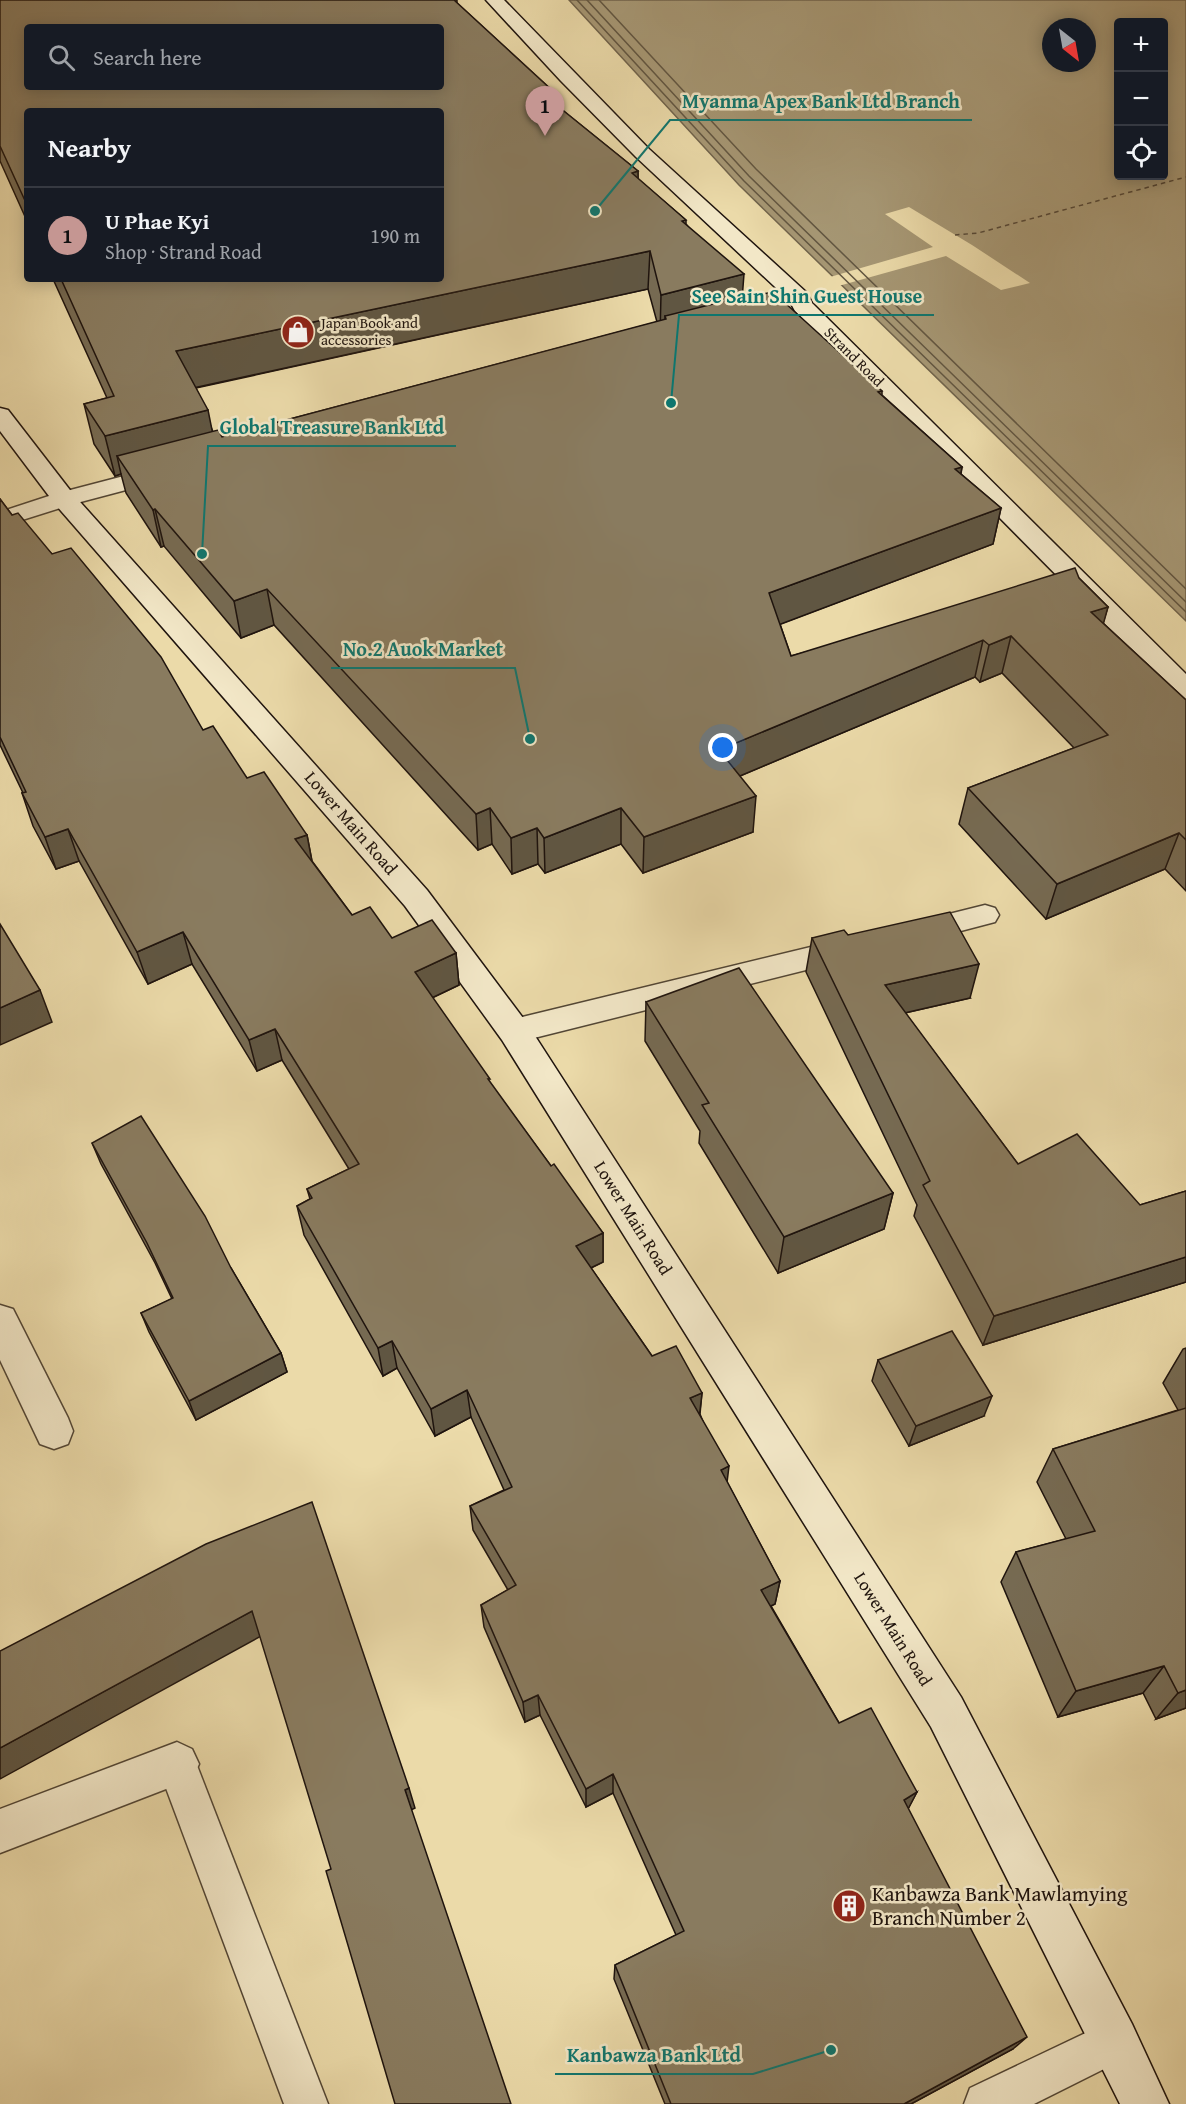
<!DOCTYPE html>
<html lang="en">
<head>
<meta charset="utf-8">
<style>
	body { margin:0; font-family:"Gentium Book Plus",serif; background:#242831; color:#f1f3f6 }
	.controls { position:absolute; right:18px; top:18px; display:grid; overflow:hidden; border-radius:6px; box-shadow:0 3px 15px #0003 }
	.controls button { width:54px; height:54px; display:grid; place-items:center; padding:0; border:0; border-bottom:2px solid #363941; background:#171b24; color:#f1f3f6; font:30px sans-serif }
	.compass { position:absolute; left:1042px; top:18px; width:54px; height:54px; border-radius:50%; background:#171b24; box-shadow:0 3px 15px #0003; rotate:149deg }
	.you { position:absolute; left:723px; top:748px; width:21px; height:21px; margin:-15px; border:4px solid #fff; border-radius:50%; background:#1a73e8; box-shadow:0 0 0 9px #1a73e833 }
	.badge { display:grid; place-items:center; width:39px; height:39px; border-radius:50%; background:#c59692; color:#111; font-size:20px; font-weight:700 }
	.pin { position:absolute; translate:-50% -50px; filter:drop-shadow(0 2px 3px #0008) }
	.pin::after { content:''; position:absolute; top:32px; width:21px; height:18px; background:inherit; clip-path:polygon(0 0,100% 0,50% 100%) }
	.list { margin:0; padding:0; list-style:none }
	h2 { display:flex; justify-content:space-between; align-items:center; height:78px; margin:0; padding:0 24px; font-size:26px }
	h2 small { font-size:20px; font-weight:400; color:#9ea1a6 }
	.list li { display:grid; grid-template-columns:39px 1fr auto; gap:18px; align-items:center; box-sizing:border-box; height:96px; padding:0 24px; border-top:2px solid #363941 }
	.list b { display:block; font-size:22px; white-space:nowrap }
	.list p { margin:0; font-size:20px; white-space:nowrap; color:#9ea1a6 }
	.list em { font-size:20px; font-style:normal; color:#9ea1a6 }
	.icon { flex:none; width:33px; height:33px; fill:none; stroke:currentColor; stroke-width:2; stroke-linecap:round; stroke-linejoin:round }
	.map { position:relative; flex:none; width:1186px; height:2104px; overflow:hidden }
	.search { position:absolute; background:#171b24; box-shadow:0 3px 15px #0003; left:24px; top:24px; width:420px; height:66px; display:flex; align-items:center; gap:15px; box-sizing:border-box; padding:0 21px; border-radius:6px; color:#9ea1a6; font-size:22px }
	.panel { position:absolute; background:#171b24; box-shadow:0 3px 15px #0003; left:24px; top:108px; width:420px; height:174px; border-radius:6px }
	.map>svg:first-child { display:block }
</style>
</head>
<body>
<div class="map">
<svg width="1186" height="2104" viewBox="0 0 1186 2104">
	<rect width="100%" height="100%" fill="#ebdaa9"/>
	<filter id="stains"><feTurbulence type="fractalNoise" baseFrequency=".00333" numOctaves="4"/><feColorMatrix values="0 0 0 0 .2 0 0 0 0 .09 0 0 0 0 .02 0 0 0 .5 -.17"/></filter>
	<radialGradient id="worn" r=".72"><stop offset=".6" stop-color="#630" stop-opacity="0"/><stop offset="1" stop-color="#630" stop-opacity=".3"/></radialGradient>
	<path fill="#a69774" stroke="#70634b" stroke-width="1.5" fill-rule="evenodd" d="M569 0H1186V621L739 185ZM1118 22H1164V176H1118ZM1051 27H1087V63H1051Z"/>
	<polygon fill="#ebdaa9" points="909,207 972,245 1030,283 1001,290 946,256 842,285 838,286 830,277 933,247 885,214"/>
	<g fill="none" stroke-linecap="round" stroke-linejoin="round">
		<g stroke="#625641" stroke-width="1.5">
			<polyline points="577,0 744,181 1186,612"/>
			<polyline points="587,0 749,176 1186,602"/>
			<polyline points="599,0 756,169 1186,589"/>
		</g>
		<polyline stroke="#554837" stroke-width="1.5" stroke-dasharray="4.5 4" stroke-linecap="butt" points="955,235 978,233 1186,177"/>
		<defs>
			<g id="service">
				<polygon points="985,905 995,908 999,915 995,922 915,943 905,939 901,932 905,925"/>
				<polygon points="848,938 858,941 862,949 858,957 514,1043 503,1039 499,1031 503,1023 514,1019"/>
				<polygon points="177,1744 191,1750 328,2104 284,2104 157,1764 163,1750"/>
				<polygon points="1115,2019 1130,2026 1137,2041 1130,2056 1034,2104 964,2104 970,2088"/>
			</g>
			<g id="minor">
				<polygon points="166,465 175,467 178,472 175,477 73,504 0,527 0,512 55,494"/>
				<polygon points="0,1305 13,1309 68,1418 73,1431 68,1444 54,1449 40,1444 0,1360"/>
				<polygon points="177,1742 192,1749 199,1764 192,1779 0,1853 0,1809"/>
			</g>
			<g id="secondary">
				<polygon points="486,0 504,0 649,149 806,292 812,303 1186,674 1186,699 1176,696 795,311 789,300 636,157 561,81"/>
				<polygon points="0,408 8,410 73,494 427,890 526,1022 961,1697 1132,2024 1169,2104 1120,2104 931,1727 502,1040 405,906 55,504 0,431"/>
			</g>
		</defs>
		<use href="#service" stroke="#524635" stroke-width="3"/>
		<use href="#minor" stroke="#524635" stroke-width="3"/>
		<use href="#secondary" stroke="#1f140e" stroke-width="3"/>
		<use href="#service" fill="#f2e7c7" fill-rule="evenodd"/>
		<use href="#minor" fill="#f2e7c7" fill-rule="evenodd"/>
		<use href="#secondary" fill="#f2e7c7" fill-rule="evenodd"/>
	</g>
	<g fill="#766a52" stroke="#1f140e" stroke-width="1.5" fill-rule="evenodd">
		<path d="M0 0H457V3L555 93V104L638 171V179L686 220V224L743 297 882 391V395L962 467 961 474 1001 508 993 544 780 624 791 656 1079 578 1108 607 1103 623 1186 700V891L1165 869 1046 919 959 824 968 788 1074 748 1002 673 980 682 975 677 740 776 753 832 643 873 621 844 545 873 538 864 512 874 492 844 478 850 274 625 241 638 164 546 161 547 126 493 121 474 115 476 94 444 84 404 107 398 53 279H441L27 111V221L0 161ZM648 289 657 322 222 437 213 432 196 388Z"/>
		<polygon points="0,499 12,515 52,554 203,730 247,778 307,835 312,861 352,915 392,938 456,953 459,985 432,998 490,1083 551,1166 603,1233 603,1262 591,1268 652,1356 702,1393 700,1414 727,1482 780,1581 775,1604 771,1606 839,1723 917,1792 908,1809 1013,2049 911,2104 665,2104 614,1979 615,1965 676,1935 613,1793 586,1807 540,1715 525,1722 484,1627 481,1605 508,1590 473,1530 470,1506 504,1490 471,1417 435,1436 397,1368 383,1376 304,1235 297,1206 310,1199 307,1189 349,1169 282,1060 257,1071 192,964 148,984 79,861 56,869 33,826 22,793 23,793 0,745"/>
		<polygon points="848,935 970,998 905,1013 1018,1164 1140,1205 1186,1191 1186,1282 983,1345 914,1216 917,1205 806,972 812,938"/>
		<polygon points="646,1002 893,1193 884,1229 778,1273 699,1143 700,1131 645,1041"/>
		<polygon points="92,1143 231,1268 281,1353 287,1372 196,1420 149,1332 141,1313 172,1299 155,1263 101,1164"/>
		<polygon points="1186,1348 1186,1708 1156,1719 1143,1693 1058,1717 1001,1582 1016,1552 1066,1539 1037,1482 1053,1449 1178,1410 1163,1383 1183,1349"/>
		<polygon points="878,1360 984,1416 909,1446 872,1381"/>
	</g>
	<g fill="#605642" stroke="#1f140e" stroke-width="1.5">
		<polygon points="555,93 555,129 544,95"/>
		<polygon points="638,171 638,209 632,173"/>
		<polygon points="650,251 648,289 184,390 176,351"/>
		<polygon points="744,274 741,313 665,316 665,333 660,334 661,295"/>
		<polygon points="208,410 216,450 117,456 121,474 115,476 105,436"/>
		<polygon points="962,467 955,503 955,469"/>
		<polygon points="1001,508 993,544 765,630 769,593"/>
		<polygon points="155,509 164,546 161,547 153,510"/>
		<polygon points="267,589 274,625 241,638 234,601"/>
		<polygon points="1108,607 1098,643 1091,612"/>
		<polygon points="1011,636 1002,673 980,682 989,645"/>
		<polygon points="983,640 975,677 716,786 719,750"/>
		<polygon points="756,796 753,832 643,873 644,837"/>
		<polygon points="490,808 492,844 478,850 476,814"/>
		<polygon points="621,808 621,844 545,873 544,838"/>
		<polygon points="537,828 538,864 512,874 511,838"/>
		<polygon points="68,829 79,861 56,869 45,837"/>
		<polygon points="1179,833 1165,869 1046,919 1057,884"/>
		<polygon points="307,835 313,867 295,839"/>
		<polygon points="183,932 192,964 148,984 137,952"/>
		<polygon points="456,953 459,985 419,1004 415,972"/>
		<polygon points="979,964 970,998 878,1019 885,985"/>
		<polygon points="40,990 52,1022 0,1045 0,1008"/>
		<polygon points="275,1029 282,1060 257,1071 249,1040"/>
		<polygon points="893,1193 884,1229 778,1273 784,1237"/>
		<polygon points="603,1233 603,1262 576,1275 576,1246"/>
		<polygon points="1186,1257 1186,1282 983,1345 994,1316"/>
		<polygon points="392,1341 397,1368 383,1376 378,1348"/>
		<polygon points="281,1353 287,1372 196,1420 189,1401"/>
		<polygon points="467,1390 471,1417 435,1436 431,1409"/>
		<polygon points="702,1393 699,1419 690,1398"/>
		<polygon points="992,1396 984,1416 909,1446 916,1426"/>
		<polygon points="729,1466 726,1491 721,1470"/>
		<polygon points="780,1581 775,1604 756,1613 761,1590"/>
		<polygon points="252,1611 263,1635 0,1779 0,1748"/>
		<polygon points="1164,1666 1143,1693 1058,1717 1076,1691"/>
		<polygon points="1186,1690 1186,1708 1156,1719 1178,1693"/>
		<polygon points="538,1695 540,1715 525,1722 523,1702"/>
		<polygon points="613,1774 613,1793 586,1807 586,1789"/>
		<polygon points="409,1788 415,1808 411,1810 405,1790"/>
		<polygon points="917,1792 907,1811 904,1800"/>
		<polygon points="1027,2037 1013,2049 911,2104 904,2104"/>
	</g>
	<g fill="#897b5f" stroke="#1f140e" stroke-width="1.5" fill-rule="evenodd">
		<path d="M0 0H454L555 93 544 95 638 171 632 173 686 220 682 221 744 274 661 295 650 251 176 351 208 410 105 436 84 404 114 396 61 279H441V111H27V205L0 146ZM27 27H441V87H27Z"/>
		<polygon points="761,292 763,294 773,292 882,391 878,392 962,467 955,469 1001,508 769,593 791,656 1075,568 1079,578 1108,607 1091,612 1186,700 1186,840 1179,833 1057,884 968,788 1108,735 1011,636 989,645 983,640 719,750 756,796 644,837 621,808 544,838 537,828 511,838 490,808 476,814 267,589 234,601 155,509 153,510 117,456 218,430 222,437 666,319 665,316"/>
		<polygon points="0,499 12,515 18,513 52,554 71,548 161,657 203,730 213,726 247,778 264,772 307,835 295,839 352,915 370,907 392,938 432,920 456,953 415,972 490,1079 488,1079 551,1166 554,1164 603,1233 576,1246 652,1356 676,1346 702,1393 690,1398 729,1466 721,1470 780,1581 761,1590 839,1723 871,1708 917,1792 904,1800 1027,2037 904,2104 671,2104 615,1965 684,1931 613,1774 586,1789 538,1695 523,1702 481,1605 516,1585 470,1506 512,1487 467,1390 431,1409 392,1341 378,1348 297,1206 312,1198 307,1189 359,1164 275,1029 249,1040 183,932 137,952 68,829 45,837 22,793 26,792 0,737"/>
		<polygon points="950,912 979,964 885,985 1018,1164 1077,1134 1140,1205 1186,1191 1186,1257 994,1316 923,1185 930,1181 812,938 844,930 848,935"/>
		<polygon points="0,924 40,990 0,1008"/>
		<polygon points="739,968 893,1193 784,1237 702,1105 709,1103 646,1002"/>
		<polygon points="141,1116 205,1216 231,1268 281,1353 189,1401 141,1313 173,1298 147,1243 92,1143"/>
		<polygon points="952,1331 992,1396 916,1426 878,1360"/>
		<polygon points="1186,1408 1186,1690 1178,1693 1164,1666 1076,1691 1016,1552 1095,1531 1053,1449"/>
		<polygon points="312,1502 409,1788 405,1790 511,2104 395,2104 326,1871 331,1869 252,1611 0,1748 0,1651 206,1544"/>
	</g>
	<defs>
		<symbol id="shop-disc" viewBox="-11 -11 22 22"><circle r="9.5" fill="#8f2418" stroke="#f2e7c7"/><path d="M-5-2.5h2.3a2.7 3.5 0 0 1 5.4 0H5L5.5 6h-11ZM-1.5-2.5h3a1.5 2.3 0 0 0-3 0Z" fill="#fff"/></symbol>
		<symbol id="building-disc" viewBox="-11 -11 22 22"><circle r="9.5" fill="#8f2418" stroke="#f2e7c7"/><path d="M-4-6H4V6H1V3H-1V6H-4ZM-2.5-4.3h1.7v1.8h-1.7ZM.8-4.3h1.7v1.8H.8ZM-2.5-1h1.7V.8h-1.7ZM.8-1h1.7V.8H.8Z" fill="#fff"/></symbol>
	</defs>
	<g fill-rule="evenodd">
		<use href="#shop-disc" x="279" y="313" width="38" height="38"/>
		<use href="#building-disc" x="830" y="1887" width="38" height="38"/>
	</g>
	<g text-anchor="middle" stroke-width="5" stroke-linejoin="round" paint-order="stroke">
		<g font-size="15" fill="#1f140e" stroke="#f2e7c7" text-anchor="start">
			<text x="321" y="328">Japan Book and<tspan x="321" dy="17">accessories</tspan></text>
		</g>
		<g font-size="15" fill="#1f140e" stroke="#f2e7c7">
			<text transform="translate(854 357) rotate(45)" y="5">Strand Road</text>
		</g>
		<g font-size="18" fill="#1f140e" stroke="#f2e7c7">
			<text transform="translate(351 823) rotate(49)" y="6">Lower Main Road</text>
			<text transform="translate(633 1218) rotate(58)" y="6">Lower Main Road</text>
			<text transform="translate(893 1629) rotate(58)" y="6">Lower Main Road</text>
		</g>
		<g font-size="21" fill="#1f140e" stroke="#f2e7c7" text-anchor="start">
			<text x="872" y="1901">Kanbawza Bank Mawlamying<tspan x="872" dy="24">Branch Number 2</tspan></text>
		</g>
	</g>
	<path fill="none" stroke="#0f766e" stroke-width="2" d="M595 211L670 120H972M671 403L679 315H934M202 554L208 446H456M530 739L515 668H331M831 2050L753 2074H555"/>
	<g fill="#0f766e" stroke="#f2e7c7" stroke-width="2">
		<circle cx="595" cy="211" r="6"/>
		<circle cx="671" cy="403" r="6"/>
		<circle cx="202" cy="554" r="6"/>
		<circle cx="530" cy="739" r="6"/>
		<circle cx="831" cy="2050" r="6"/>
	</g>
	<g font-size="20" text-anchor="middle" font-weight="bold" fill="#0f766e" stroke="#f2e7c7" stroke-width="5" stroke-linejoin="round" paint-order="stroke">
		<text x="821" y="108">Myanma Apex Bank Ltd Branch</text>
		<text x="807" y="303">See Sain Shin Guest House</text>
		<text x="332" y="434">Global Treasure Bank Ltd</text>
		<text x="423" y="656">No.2 Auok Market</text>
		<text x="654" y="2062">Kanbawza Bank Ltd</text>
	</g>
	<rect width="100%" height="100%" filter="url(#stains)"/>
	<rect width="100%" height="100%" fill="url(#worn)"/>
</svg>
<div class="controls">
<button>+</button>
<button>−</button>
<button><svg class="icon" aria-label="locate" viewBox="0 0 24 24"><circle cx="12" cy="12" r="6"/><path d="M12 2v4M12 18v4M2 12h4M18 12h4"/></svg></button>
</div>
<svg class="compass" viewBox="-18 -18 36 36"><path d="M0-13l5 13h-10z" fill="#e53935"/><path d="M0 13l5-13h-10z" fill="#9ea1a6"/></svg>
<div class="you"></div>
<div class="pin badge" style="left:545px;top:136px">1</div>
<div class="search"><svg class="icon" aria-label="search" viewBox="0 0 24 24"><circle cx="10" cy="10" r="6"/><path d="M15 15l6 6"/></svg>Search here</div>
<section class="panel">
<h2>Nearby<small></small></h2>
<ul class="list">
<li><span class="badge">1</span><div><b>U Phae Kyi</b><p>Shop · Strand Road</p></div><em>190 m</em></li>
</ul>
</section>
</div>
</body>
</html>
